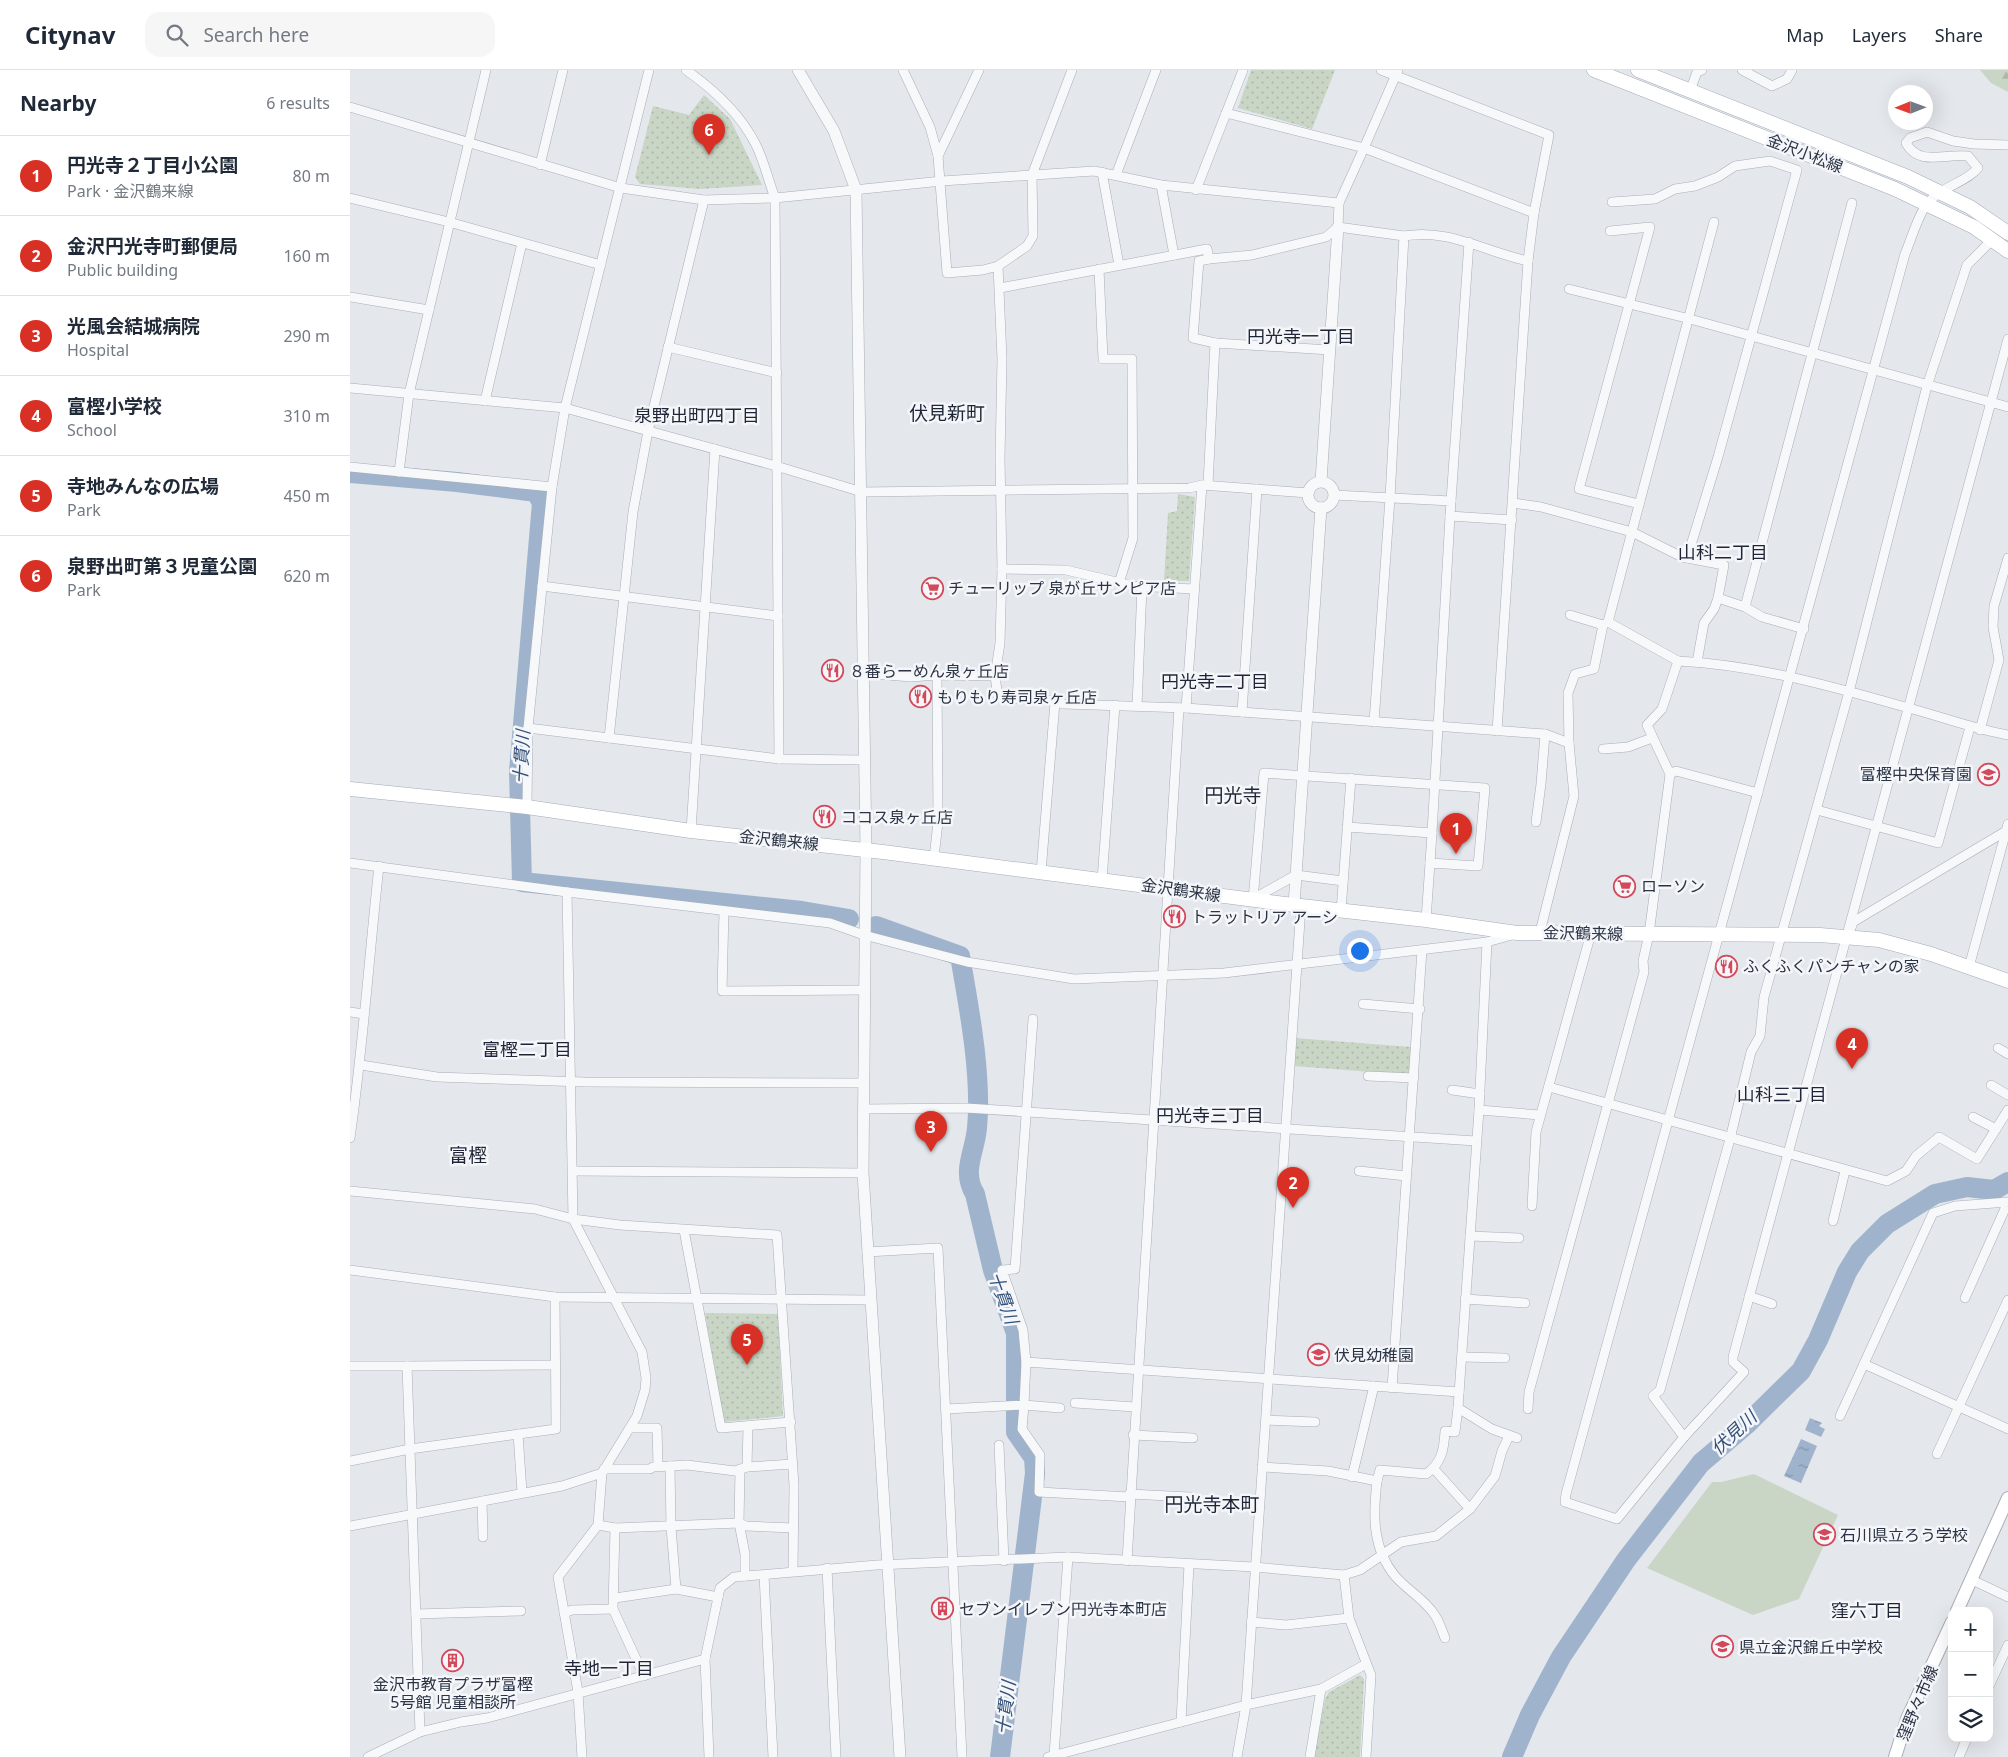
<!DOCTYPE html>
<html lang="en">
<head>
<meta charset="utf-8">
<style>
	body { margin:0; font-family:"Noto Sans","Noto Sans JP",sans-serif; background:#f6f6f7; color:#1f2937 }
	.controls { position:absolute; right:15px; bottom:15px; display:grid; overflow:hidden; border-radius:10px; box-shadow:0 5px 20px #0002 }
	.controls button { width:45px; height:45px; display:grid; place-items:center; padding:0; border:0; border-bottom:1px solid #e0e1e3; background:#fff; color:#1f2937; font:25px sans-serif }
	.compass { position:absolute; left:1538px; top:15px; width:45px; height:45px; border-radius:50%; background:#fff; box-shadow:0 5px 20px #0002; rotate:269deg }
	.you { position:absolute; left:1009px; top:880px; width:18px; height:18px; margin:-12px; border:4px solid #fff; border-radius:50%; background:#1a73e8; box-shadow:0 0 0 8px #1a73e833 }
	.badge { display:grid; place-items:center; width:32px; height:32px; border-radius:50%; background:#d93025; color:#fff; font-size:16px; font-weight:700 }
	.pin { position:absolute; translate:-50% -41px; filter:drop-shadow(0 1px 2px #0008) }
	.pin::after { content:''; position:absolute; top:26px; width:18px; height:15px; background:inherit; clip-path:polygon(0 0,100% 0,50% 100%) }
	.list { margin:0; padding:0; list-style:none }
	h2 { display:flex; justify-content:space-between; align-items:center; height:65px; margin:0; padding:0 20px; font-size:21px }
	h2 small { font-size:16px; font-weight:400; color:#747a83 }
	.list li { display:grid; grid-template-columns:32px 1fr auto; gap:15px; align-items:center; box-sizing:border-box; height:80px; padding:0 20px; border-top:1px solid #e0e1e3 }
	.list b { display:block; font-size:19px; white-space:nowrap }
	.list p { margin:0; font-size:16px; white-space:nowrap; color:#747a83 }
	.list em { font-size:16px; font-style:normal; color:#747a83 }
	.icon { flex:none; width:28px; height:28px; fill:none; stroke:currentColor; stroke-width:2; stroke-linecap:round; stroke-linejoin:round }
	.map { position:relative; flex:none; width:1658px; height:1687px; overflow:hidden }
	header { display:flex; align-items:center; gap:30px; box-sizing:border-box; height:70px; padding:0 25px; background:#fff; border-bottom:1px solid #e0e1e3 }
	header strong { font-size:24px }
	nav { display:flex; gap:28px; margin-inline-start:auto; font-size:18px }
	.search { width:350px; height:45px; background:#f6f6f7; display:flex; align-items:center; gap:12px; box-sizing:border-box; padding:0 18px; border-radius:15px; color:#747a83; font-size:19px }
	main { display:flex }
	aside { flex:1; background:#fff }
	.map>svg:first-child { display:block }
</style>
</head>
<body>
<header>
<strong>Citynav</strong>
<div class="search"><svg class="icon" aria-label="search" viewBox="0 0 24 24"><circle cx="10" cy="10" r="6"/><path d="M15 15l6 6"/></svg>Search here</div>
<nav><a>Map</a><a>Layers</a><a>Share</a></nav>
</header>
<main>
<aside>
<h2>Nearby<small>6 results</small></h2>
<ul class="list">
<li><span class="badge">1</span><div><b>円光寺２丁目小公園</b><p>Park · 金沢鶴来線</p></div><em>80 m</em></li>
<li><span class="badge">2</span><div><b>金沢円光寺町郵便局</b><p>Public building</p></div><em>160 m</em></li>
<li><span class="badge">3</span><div><b>光風会結城病院</b><p>Hospital</p></div><em>290 m</em></li>
<li><span class="badge">4</span><div><b>富樫小学校</b><p>School</p></div><em>310 m</em></li>
<li><span class="badge">5</span><div><b>寺地みんなの広場</b><p>Park</p></div><em>450 m</em></li>
<li><span class="badge">6</span><div><b>泉野出町第３児童公園</b><p>Park</p></div><em>620 m</em></li>
</ul>
</aside>
<div class="map">
<svg width="1658" height="1687" viewBox="0 0 1658 1687">
	<defs>
		<pattern id="forest-firs" width="22" height="20" patternUnits="userSpaceOnUse" patternTransform="scale(1.25)"><rect width="22" height="20" fill="#c9d6c5"/><path d="M5 1l3.5 6h-7zM16 11l3.5 6h-7z" fill="#adb8ab"/></pattern>
		<pattern id="park-dots" width="8" height="8" patternUnits="userSpaceOnUse" patternTransform="scale(1.25)"><rect width="8" height="8" fill="#c9d6c5"/><path d="M2 2h.1M6 6h.1" fill="none" stroke="#adb8ab" stroke-width="1.8" stroke-linecap="round"/></pattern>
		<pattern id="water-ripples" width="26" height="14" patternUnits="userSpaceOnUse" patternTransform="scale(1.25)"><rect width="26" height="14" fill="#9fb4cc"/><path d="M2 4q2-2 4 0t4 0M15 11q2-2 4 0t4 0" fill="none" stroke="#8293a7"/></pattern>
	</defs>
	<rect width="100%" height="100%" fill="#e4e7ec"/>
	<polygon fill="url(#forest-firs)" points="1630,0 1658,0 1658,22 1641,13"/>
	<g fill="url(#park-dots)">
		<polygon points="901,0 985,0 962,59 888,38"/>
		<polygon points="354,25 380,49 412,115 350,119 290,114 285,107 303,36 339,45"/>
		<polygon points="828,424 845,427 839,511 814,511 818,443 827,441"/>
		<polygon points="945,968 1061,977 1060,1005 944,996"/>
		<polygon points="355,1243 428,1244 433,1346 374,1352"/>
		<polygon points="1010,1605 1014,1609 1010,1687 964,1687 975,1629 979,1622"/>
	</g>
	<polygon fill="#c9d6c5" points="1404,1404 1488,1445 1449,1529 1403,1545 1297,1498 1362,1412 1371,1412"/>
	<g fill="url(#water-ripples)">
		<polygon points="1460,1348 1472,1353 1469,1356 1475,1359 1471,1367 1455,1360"/>
		<polygon points="1451,1369 1467,1376 1451,1413 1434,1406"/>
	</g>
	<g fill="none" stroke-linecap="round" stroke-linejoin="round">
		<g stroke="#9fb4cc" stroke-width="20">
			<polyline points="0,403 107,412 186,422 192,433 169,701 172,812 452,841 499,849"/>
			<path d="M526 856 610 886C619 938 632 1005 627 1058 625 1082 611 1101 625 1124L643 1200 666 1263V1362L684 1388 685 1403 650 1687"/>
			<polyline points="1162,1687 1180,1645 1211,1587 1276,1490 1351,1393 1397,1354 1451,1301 1468,1270 1497,1202 1510,1181 1537,1154 1585,1124 1617,1117 1644,1120 1658,1112"/>
		</g>
		<defs>
			<g id="minor">
				<path d="M336 0C363 19 390 44 405 73 414 90 418 110 425 128L429 689"/>
				<polyline points="553,0 580,57 588,86 597,203 633,200 648,196 652,289 650,388 652,499 650,573 645,606 648,628 697,630 714,634 836,638 1195,664 1219,673"/>
				<polyline points="1031,0 1199,65 1184,143"/>
				<polyline points="1392,0 1422,16 1437,9 1442,0"/>
				<polyline points="1340,21 1347,2 1352,0"/>
				<polyline points="0,37 271,118 354,130 425,128 592,111 744,101 811,115 989,133 1014,78 1184,143 1178,191 1147,661"/>
				<polyline points="876,43 1014,78 1048,0"/>
				<polyline points="588,86 629,0"/>
				<polyline points="190,95 213,0"/>
				<polyline points="752,102 769,195"/>
				<polyline points="766,105 806,0"/>
				<polyline points="811,115 824,185"/>
				<polyline points="846,120 893,0"/>
				<polyline points="0,128 99,152 251,195"/>
				<polyline points="1262,132 1305,129 1325,119 1345,116 1368,107 1385,96 1420,91 1447,100 1368,387 1337,488"/>
				<polyline points="988,157 989,133"/>
				<polyline points="1260,161 1300,157 1229,419 1289,434"/>
				<path d="M1643 169 1617 195 1577 316 1499 622 1414 927 1410 966 1401 982 1380 1069 1310 1320 1303 1326 1334 1367 1267 1449 1215 1432 1216 1424 1555 184C1561 170 1568 145 1577 134 1590 117 1617 112 1628 98L1618 86C1596 83 1569 97 1556 73L1560 68 1577 62 1603 71 1624 74 1658 75"/>
				<polyline points="648,196 677,176 683,166 682,105 722,0"/>
				<polyline points="749,199 753,289 782,289 783,468 769,513"/>
				<polyline points="650,218 857,179 859,189 902,185 976,167 988,157 1054,166"/>
				<polyline points="1219,219 1340,249 1658,337"/>
				<polyline points="0,227 79,240"/>
				<polyline points="865,273 980,280"/>
				<polyline points="318,277 427,303"/>
				<polyline points="0,318 215,338 426,396 512,422 839,418 852,415 958,423"/>
				<polyline points="135,331 172,173"/>
				<polyline points="0,397 202,417"/>
				<polyline points="49,402 59,324 136,0"/>
				<polyline points="858,415 865,273 843,268 849,191 859,189"/>
				<polyline points="984,425 1101,431 1100,446 1162,450"/>
				<polyline points="1101,431 1119,172"/>
				<polyline points="1163,433 1191,437 1282,462 1332,487 1374,495 1368,528 1364,539 1354,553 1347,592"/>
				<polyline points="652,499 716,500 783,516 844,519"/>
				<polyline points="192,516 428,546"/>
				<polyline points="1368,528 1395,537 1412,547 1454,559"/>
				<polyline points="1395,537 1502,133"/>
				<polyline points="1220,545 1253,555"/>
				<polyline points="1258,552 1328,591"/>
				<polyline points="514,603 561,607 587,605"/>
				<polyline points="787,636 792,517"/>
				<polyline points="836,638 852,415"/>
				<polyline points="892,642 907,419"/>
				<path d="M1024 652 1040 428 1054 166C1098 158 1135 182 1178 191"/>
				<polyline points="178,658 429,689 513,690"/>
				<polyline points="1630,660 1649,590 1643,557 1644,536 1658,488"/>
				<polyline points="259,668 283,442 298,361 354,130"/>
				<polyline points="1253,679 1278,677 1302,668"/>
				<polyline points="1320,704 1326,701 1408,723"/>
				<polyline points="177,737 178,658 202,417 215,338 299,0"/>
				<polyline points="1467,740 1588,773 1620,657"/>
				<polyline points="1186,752 1191,714 1195,664"/>
				<polyline points="997,757 1082,763 1080,793"/>
				<polyline points="341,761 365,379"/>
				<polyline points="1082,763 1100,446"/>
				<polyline points="584,788 588,752 587,605 645,606"/>
				<polyline points="0,793 217,822 480,853 514,865 617,892 724,909 874,903 1137,872 1162,865"/>
				<polyline points="691,802 705,632"/>
				<polyline points="752,810 765,635"/>
				<polyline points="217,822 223,1149 292,1282 296,1308 295,1320 287,1346 252,1403 248,1455 208,1507 228,1622 232,1687"/>
				<polyline points="903,829 946,805 993,811"/>
				<polyline points="903,830 914,703 1135,718 1128,796 1080,793 1076,850"/>
				<polyline points="374,841 372,921 514,920"/>
				<polyline points="991,841 1001,708"/>
				<polyline points="1501,858 1503,852 1656,761"/>
				<polyline points="1190,862 1224,726 1219,673 1218,623 1225,604 1244,599 1253,555 1258,552 1364,152"/>
				<polyline points="1137,872 1129,1040 1108,1338 1142,1359 1167,1368"/>
				<polyline points="1619,897 1658,754"/>
				<polyline points="1013,934 1070,939"/>
				<polyline points="0,942 14,944"/>
				<polyline points="1648,978 1658,984"/>
				<polyline points="11,995 87,1007 235,1012 514,1013"/>
				<polyline points="1018,1006 1064,1008"/>
				<polyline points="1641,1015 1658,1025"/>
				<polyline points="1199,1017 1537,1111 1556,1101 1566,1086 1589,1067 1627,1089 1658,1040"/>
				<polyline points="1102,1020 1130,1024"/>
				<polyline points="514,1039 616,1038 1126,1071"/>
				<polyline points="1129,1040 1190,1045"/>
				<polyline points="1623,1047 1646,1059"/>
				<path d="M0 1068C13 978 19 887 29 796"/>
				<polyline points="223,1101 513,1103"/>
				<polyline points="1009,1101 1056,1106"/>
				<polyline points="0,1121 185,1139 223,1149 270,1155 427,1165 444,1415 443,1501"/>
				<polyline points="1182,1136 1186,1062 1241,863"/>
				<polyline points="1483,1151 1495,1101"/>
				<polyline points="334,1160 371,1358 441,1352"/>
				<polyline points="1120,1166 1169,1168"/>
				<polyline points="517,1182 588,1178 612,1687"/>
				<polyline points="0,1200 205,1227 520,1230"/>
				<polyline points="1399,1226 1422,1234"/>
				<polyline points="1115,1229 1175,1233"/>
				<polyline points="1112,1287 1155,1288"/>
				<polyline points="676,1292 673,1260 652,1200 665,1199 683,949"/>
				<polyline points="1514,1294 1658,1359"/>
				<polyline points="0,1296 57,1296 70,1662"/>
				<polyline points="57,1296 205,1295"/>
				<polyline points="1042,1318 1072,880"/>
				<polyline points="725,1333 785,1337"/>
				<polyline points="710,1338 674,1335 672,1359 690,1385 689,1422 779,1427"/>
				<polyline points="596,1339 674,1335 676,1292 1109,1322"/>
				<path d="M1178 1339 1179 1322 1294 902 1293 891 1299 864 1320 704 1297 655 1312 639 1328 591C1406 595 1481 616 1555 637 1590 646 1623 659 1658 665"/>
				<polyline points="1490,1346 1583,1143 1605,1136 1658,1132 1615,1228"/>
				<polyline points="916,1350 965,1352"/>
				<polyline points="280,1358 307,1358 308,1396"/>
				<polyline points="168,1364 172,1422"/>
				<polyline points="783,1365 843,1368"/>
				<polyline points="1334,1367 1394,1302 1383,1292 1383,1287 1658,269"/>
				<polyline points="649,1375 654,1491"/>
				<polyline points="1587,1384 1658,1230"/>
				<polyline points="0,1391 60,1379 206,1359 205,1227"/>
				<polyline points="320,1396 321,1457 326,1519 368,1527"/>
				<polyline points="397,1397 398,1356"/>
				<path d="M912 1397 978 1401 1027 1411 1030 1400 1076 1404C1092 1393 1094 1379 1095 1361L1105 1362 1108 1338"/>
				<polyline points="254,1399 300,1399 303,1397 337,1395 385,1401 397,1397 443,1394"/>
				<polyline points="390,1399 389,1453 395,1484 395,1506"/>
				<polyline points="1084,1399 1120,1439"/>
				<polyline points="1002,1407 1024,1316"/>
				<path d="M1027 1411C1023 1445 1022 1478 1045 1506 1057 1520 1077 1531 1086 1547 1090 1553 1092 1561 1095 1568"/>
				<polyline points="779,1424 840,1427"/>
				<polyline points="132,1431 133,1467"/>
				<polyline points="248,1455 265,1458 263,1539 294,1606"/>
				<polyline points="0,1456 212,1416 252,1403"/>
				<polyline points="265,1458 389,1453 396,1456 444,1458"/>
				<polyline points="777,1491 829,638"/>
				<polyline points="477,1498 486,1687"/>
				<polyline points="414,1505 423,1687"/>
				<polyline points="994,1505 999,1548 1021,1605 1016,1687"/>
				<polyline points="1620,1509 1658,1527"/>
				<polyline points="265,1528 326,1519"/>
				<polyline points="214,1543 222,1540 263,1539"/>
				<polyline points="66,1544 171,1541"/>
				<polyline points="901,1552 936,1555 999,1548"/>
				<polyline points="1639,1616 1658,1575"/>
				<polyline points="831,1652 839,1494"/>
				<polyline points="704,1685 718,1487"/>
				<polyline points="18,1687 70,1662 111,1652 137,1648 355,1589"/>
				<polyline points="359,1687 355,1589 370,1518 384,1507 527,1495 718,1487 904,1497 994,1505 1010,1500 1051,1472 1086,1466 1120,1439 1145,1406 1152,1381 1159,1366"/>
				<polyline points="698,1687 896,1635 971,1619 1016,1594"/>
				<polyline points="887,1687 896,1635 951,836"/>
				<polyline points="960,1687 971,1619"/>
				<polyline points="1609,1687 1617,1668"/>
			</g>
			<g id="tertiary">
				<polyline points="448,0 484,61 506,120 516,780 513,1103 550,1687"/>
				<polyline points="971,411 988,157"/>
				<circle cx="971" cy="425" r="13"/>
				<polyline points="944,835 971,438"/>
			</g>
			<g id="secondary">
				<polyline points="1607,1541 1658,1428"/>
				<polyline points="1545,1687 1557,1649 1602,1552"/>
			</g>
			<g id="primary">
				<polyline points="1244,0 1545,119 1624,157 1658,181"/>
				<polyline points="1288,0 1558,107 1620,137 1658,163"/>
				<polyline points="0,719 177,737 341,761 533,782 951,836 1076,850 1167,863 1470,865 1529,870 1581,884 1658,911"/>
			</g>
		</defs>
		<use href="#minor" stroke="#a9aeb7" stroke-width="10"/>
		<use href="#tertiary" stroke="#a9aeb7" stroke-width="12"/>
		<use href="#secondary" stroke="#a9aeb7" stroke-width="14"/>
		<use href="#primary" stroke="#a3abb8" stroke-width="15"/>
		<use href="#minor" stroke="#f7f8fa" stroke-width="9"/>
		<use href="#tertiary" stroke="#f7f8fa" stroke-width="11"/>
		<use href="#secondary" stroke="#fff" stroke-width="12"/>
		<use href="#primary" stroke="#fff" stroke-width="14"/>
	</g>
	<defs>
		<symbol id="supermarket-ring" viewBox="-11 -11 22 22"><circle r="9.5" fill="#f4f6f9" stroke="#d1495b" stroke-width="1.5"/><path d="M-6-5.5h2.5l.6 2H6L4.5 2H-2.5L-4.4-4H-6ZM-1.5 3.2a1.3 1.3 0 1 0 .1 0ZM3 3.2a1.3 1.3 0 1 0 .1 0Z" fill="#d1495b"/></symbol>
		<symbol id="restaurant-ring" viewBox="-11 -11 22 22"><circle r="9.5" fill="#f4f6f9" stroke="#d1495b" stroke-width="1.5"/><path d="M-5-6h1v4h1v-4h1v4h1v-4h1v5L-1.5 .5V6h-2V.5L-5-1ZM5-6V6H3V1.5H1.5Q1.5-4 5-6Z" fill="#d1495b"/></symbol>
		<symbol id="school-ring" viewBox="-11 -11 22 22"><circle r="9.5" fill="#f4f6f9" stroke="#d1495b" stroke-width="1.5"/><path d="M0-5L7-2L0 1L-7-2ZM-4 1L0 2.5L4 1V4Q0 6-4 4Z" fill="#d1495b"/></symbol>
		<symbol id="building-ring" viewBox="-11 -11 22 22"><circle r="9.5" fill="#f4f6f9" stroke="#d1495b" stroke-width="1.5"/><path d="M-4-6H4V6H1V3H-1V6H-4ZM-2.5-4.3h1.7v1.8h-1.7ZM.8-4.3h1.7v1.8H.8ZM-2.5-1h1.7V.8h-1.7ZM.8-1h1.7V.8H.8Z" fill="#d1495b"/></symbol>
	</defs>
	<g fill-rule="evenodd">
		<use href="#supermarket-ring" x="570" y="506" width="25" height="25"/>
		<use href="#restaurant-ring" x="470" y="588" width="25" height="25"/>
		<use href="#restaurant-ring" x="558" y="614" width="25" height="25"/>
		<use href="#school-ring" x="1626" y="692" width="25" height="25"/>
		<use href="#restaurant-ring" x="462" y="734" width="25" height="25"/>
		<use href="#supermarket-ring" x="1262" y="804" width="25" height="25"/>
		<use href="#restaurant-ring" x="812" y="834" width="25" height="25"/>
		<use href="#restaurant-ring" x="1364" y="884" width="25" height="25"/>
		<use href="#school-ring" x="956" y="1272" width="25" height="25"/>
		<use href="#school-ring" x="1462" y="1452" width="25" height="25"/>
		<use href="#building-ring" x="580" y="1526" width="25" height="25"/>
		<use href="#school-ring" x="1360" y="1564" width="25" height="25"/>
		<use href="#building-ring" x="90" y="1578" width="25" height="25"/>
	</g>
	<g text-anchor="middle" stroke-width="5" stroke-linejoin="round" paint-order="stroke">
		<g font-size="16" fill="#2b3445" stroke="#f4f6f9">
			<text transform="translate(1455 83) rotate(21)" y="6">金沢小松線</text>
			<text transform="translate(429 770) rotate(6)" y="6">金沢鶴来線</text>
			<text transform="translate(831 820) rotate(8)" y="6">金沢鶴来線</text>
			<text transform="translate(1233 863) rotate(1)" y="6">金沢鶴来線</text>
			<text transform="translate(1567 1633) rotate(-67)" y="6">窪野々市線</text>
		</g>
		<g font-size="16" fill="#2b3445" stroke="#f4f6f9" text-anchor="start">
			<text x="598" y="524">チューリップ 泉が丘サンピア店</text>
			<text x="499" y="607">８番らーめん泉ヶ丘店</text>
			<text x="587" y="633">もりもり寿司泉ヶ丘店</text>
			<text x="1622" y="710" text-anchor="end">富樫中央保育園</text>
			<text x="491" y="753">ココス泉ヶ丘店</text>
			<text x="1291" y="822">ローソン</text>
			<text x="841" y="853">トラットリア アーシ</text>
			<text x="1393" y="902">ふくふくパンチャンの家</text>
			<text x="984" y="1291">伏見幼稚園</text>
			<text x="1490" y="1471">石川県立ろう学校</text>
			<text x="609" y="1545">セブンイレブン円光寺本町店</text>
			<text x="1389" y="1583">県立金沢錦丘中学校</text>
			<text x="103" y="1620" text-anchor="middle">金沢市教育プラザ富樫<tspan x="103" dy="18">5号館 児童相談所</tspan></text>
		</g>
		<g font-size="18" fill="#1d2536" stroke="#f4f6f9">
			<text x="951" y="273">円光寺一丁目</text>
			<text x="347" y="352">泉野出町四丁目</text>
			<text x="1373" y="489">山科二丁目</text>
			<text x="865" y="618">円光寺二丁目</text>
			<text x="177" y="986">富樫二丁目</text>
			<text x="1432" y="1031">山科三丁目</text>
			<text x="860" y="1052">円光寺三丁目</text>
			<text x="1517" y="1547">窪六丁目</text>
			<text x="259" y="1605">寺地一丁目</text>
		</g>
		<g font-size="18" font-style="italic" fill="#34527a" stroke="#f4f6f9">
			<text transform="translate(172 687) rotate(-87)" y="6">十貫川</text>
			<text transform="translate(653 1228) rotate(70)" y="6">十貫川</text>
			<text transform="translate(1384 1363) rotate(-43)" y="6">伏見川</text>
			<text transform="translate(656 1638) rotate(-83)" y="6">十貫川</text>
		</g>
		<g font-size="19" fill="#1d2536" stroke="#f4f6f9">
			<text x="597" y="350">伏見新町</text>
			<text x="883" y="732">円光寺</text>
			<text x="118" y="1092">富樫</text>
			<text x="862" y="1441">円光寺本町</text>
		</g>
	</g>
</svg>
<div class="controls">
<button>+</button>
<button>−</button>
<button><svg class="icon" aria-label="layers" viewBox="0 0 24 24"><path d="M12 4l9 5-9 5-9-5zM3 14l9 5 9-5"/></svg></button>
</div>
<svg class="compass" viewBox="-18 -18 36 36"><path d="M0-13l5 13h-10z" fill="#e53935"/><path d="M0 13l5-13h-10z" fill="#747a83"/></svg>
<div class="you"></div>
<div class="pin badge" style="left:1106px;top:784px">1</div>
<div class="pin badge" style="left:943px;top:1138px">2</div>
<div class="pin badge" style="left:581px;top:1082px">3</div>
<div class="pin badge" style="left:1502px;top:999px">4</div>
<div class="pin badge" style="left:397px;top:1295px">5</div>
<div class="pin badge" style="left:359px;top:85px">6</div>
</div>
</main>
</body>
</html>
